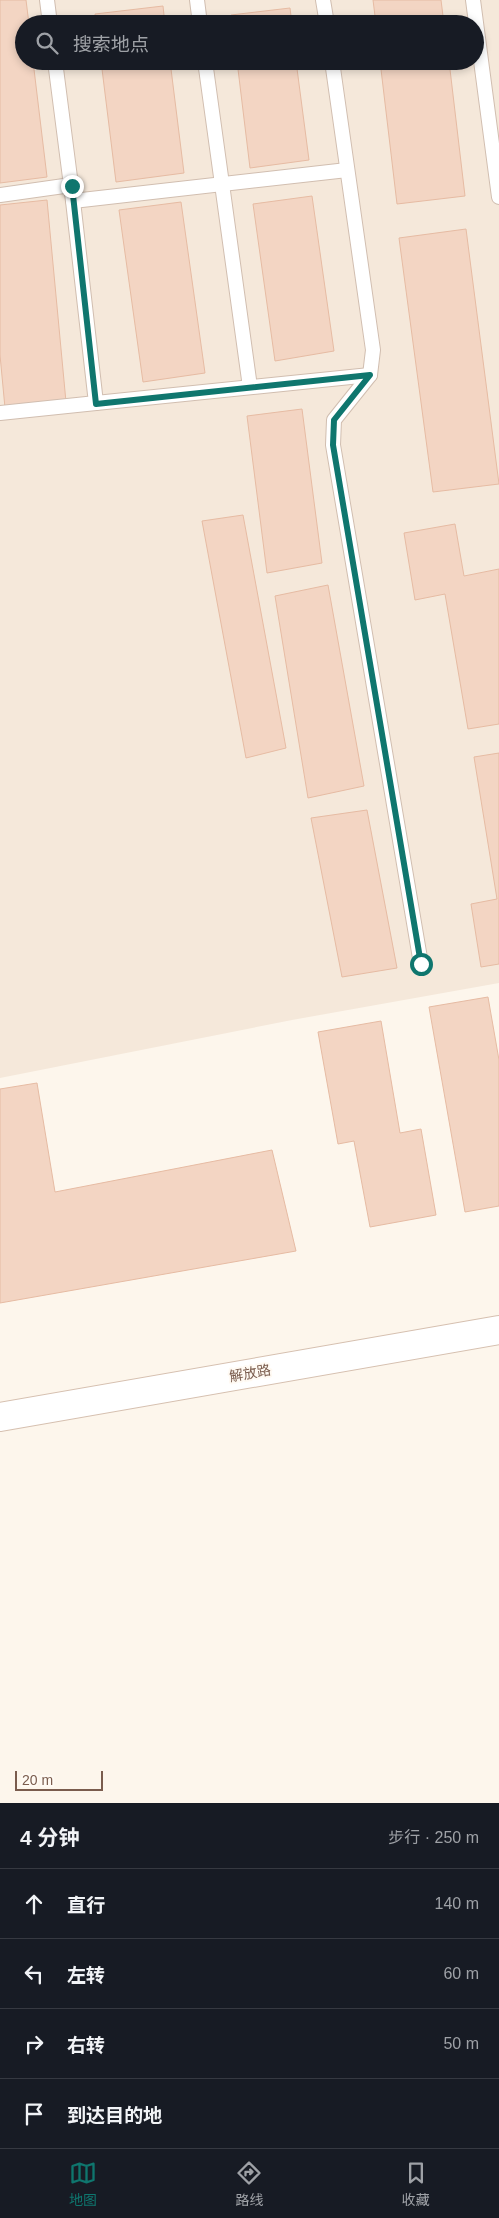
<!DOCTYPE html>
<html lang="zh">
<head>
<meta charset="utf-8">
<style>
	body { margin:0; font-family:Arial,"Noto Sans SC",sans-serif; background:#242831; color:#f1f3f6 }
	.scale { position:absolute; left:15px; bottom:12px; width:88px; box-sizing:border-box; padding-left:5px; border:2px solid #7a5c4d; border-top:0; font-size:14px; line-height:18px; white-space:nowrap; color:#7a5c4d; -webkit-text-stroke:4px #fffaf3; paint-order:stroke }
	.stop { position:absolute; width:15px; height:15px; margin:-11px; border:4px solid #0f766e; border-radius:50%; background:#fff }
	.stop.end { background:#0f766e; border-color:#fff; box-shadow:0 1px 5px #0008 }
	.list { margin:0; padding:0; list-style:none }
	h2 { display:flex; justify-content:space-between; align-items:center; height:65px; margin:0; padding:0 20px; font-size:21px }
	h2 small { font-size:16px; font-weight:400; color:#9ea1a6 }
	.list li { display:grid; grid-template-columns:32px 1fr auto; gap:15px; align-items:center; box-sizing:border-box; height:70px; padding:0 20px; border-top:1px solid #363941 }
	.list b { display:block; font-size:19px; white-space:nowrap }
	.list em { font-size:16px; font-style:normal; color:#9ea1a6 }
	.icon { flex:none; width:28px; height:28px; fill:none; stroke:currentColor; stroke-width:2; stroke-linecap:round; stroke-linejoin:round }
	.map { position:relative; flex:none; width:499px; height:1803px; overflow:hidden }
	.search { position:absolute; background:#171b24; box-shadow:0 2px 8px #0003; left:15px; right:15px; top:15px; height:55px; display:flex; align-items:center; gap:12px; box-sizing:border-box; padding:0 18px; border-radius:28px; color:#9ea1a6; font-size:19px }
	.sheet { height:345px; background:#171b24 }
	nav { display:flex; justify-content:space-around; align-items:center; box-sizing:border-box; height:70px; border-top:1px solid #363941; background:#171b24; font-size:14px; color:#9ea1a6 }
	nav a { display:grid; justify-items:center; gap:2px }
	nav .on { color:#0f766e }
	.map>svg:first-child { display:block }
</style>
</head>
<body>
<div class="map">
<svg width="499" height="1803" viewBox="0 0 499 1803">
	<rect width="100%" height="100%" fill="#fdf6ec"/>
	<path fill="#f5e8da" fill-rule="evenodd" d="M0 0H499V983L292 1020 0 1078ZM24 24H475V61H24Z"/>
	<g fill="#f3d5c3" stroke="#e6bba3">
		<polygon points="0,0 26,0 29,24 24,24 24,61 33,61 47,177 0,183"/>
		<polygon points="373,0 441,0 444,24 376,24"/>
		<polygon points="163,6 165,24 96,24 95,14"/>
		<polygon points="290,8 292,24 232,24 231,15"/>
		<polygon points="101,61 170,61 184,173 116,182"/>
		<polygon points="237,61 296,61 309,160 250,168"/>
		<polygon points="380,61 449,61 465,196 397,204"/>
		<polygon points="312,196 334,351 275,361 253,204"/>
		<polygon points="47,200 66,402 5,408 0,355 0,205"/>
		<polygon points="181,202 205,373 143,382 119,210"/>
		<polygon points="466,229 499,484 433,492 399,238"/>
		<polygon points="302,409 322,563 267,573 247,416"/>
		<polygon points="243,515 286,748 246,758 202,521"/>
		<polygon points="455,524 464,576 499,569 499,724 468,729 445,594 415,600 404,533"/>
		<polygon points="328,585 364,786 308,798 275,596"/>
		<polygon points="499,753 499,964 481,967 471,904 497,899 474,757"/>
		<polygon points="367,810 397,968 342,977 311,818"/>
		<polygon points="488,997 499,1060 499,1206 465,1212 429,1007"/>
		<polygon points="381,1021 400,1133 421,1129 436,1215 370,1227 354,1141 338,1144 318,1032"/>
		<polygon points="37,1083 55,1192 272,1150 296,1251 0,1303 0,1089"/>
	</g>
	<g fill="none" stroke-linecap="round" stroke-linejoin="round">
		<defs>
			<g id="lane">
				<polyline points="47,0 50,24"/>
				<polyline points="197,0 200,24"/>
				<polyline points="323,0 327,24"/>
				<polyline points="473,0 499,197"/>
				<polyline points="55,61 73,201 347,170"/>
				<polyline points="205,61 250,387"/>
				<polyline points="332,61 373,350 370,375 334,420 333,445 421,964"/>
				<polyline points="0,195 71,185"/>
				<polyline points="73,201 96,403 370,375"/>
				<polyline points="0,413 96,403"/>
			</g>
			<polyline id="secondary" points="0,1417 499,1330"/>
		</defs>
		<use href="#lane" stroke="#d1beb0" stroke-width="16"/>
		<use href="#secondary" stroke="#d6c0b0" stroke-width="30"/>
		<use href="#lane" stroke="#fff" stroke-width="14"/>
		<use href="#secondary" stroke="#fff" stroke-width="28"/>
	</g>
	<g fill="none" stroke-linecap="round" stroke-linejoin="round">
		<polyline stroke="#0f766e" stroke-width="6" points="72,186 96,404 370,375 334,420 333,445 421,964"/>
	</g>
	<g text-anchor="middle" stroke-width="4" stroke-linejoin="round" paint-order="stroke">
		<g font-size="14" fill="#7a5c4d" stroke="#fffaf3">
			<text transform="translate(250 1373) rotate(-10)" y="5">解放路</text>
		</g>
	</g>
</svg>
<div class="scale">20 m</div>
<div class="stop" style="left:421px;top:964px"></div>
<div class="stop end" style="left:72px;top:186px"></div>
<div class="search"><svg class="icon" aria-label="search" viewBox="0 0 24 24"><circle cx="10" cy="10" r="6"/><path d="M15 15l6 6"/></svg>搜索地点</div>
</div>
<section class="sheet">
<h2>4 分钟<small>步行 · 250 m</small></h2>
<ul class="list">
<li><svg class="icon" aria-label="ahead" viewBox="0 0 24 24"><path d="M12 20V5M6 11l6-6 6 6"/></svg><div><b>直行</b></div><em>140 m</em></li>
<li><svg class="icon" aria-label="left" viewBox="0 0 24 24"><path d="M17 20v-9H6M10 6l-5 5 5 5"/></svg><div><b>左转</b></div><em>60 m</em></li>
<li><svg class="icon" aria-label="right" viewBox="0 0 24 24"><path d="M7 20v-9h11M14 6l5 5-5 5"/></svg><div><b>右转</b></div><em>50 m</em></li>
<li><svg class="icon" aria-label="arrive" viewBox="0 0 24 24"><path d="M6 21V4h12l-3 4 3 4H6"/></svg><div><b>到达目的地</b></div></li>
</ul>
</section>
<nav>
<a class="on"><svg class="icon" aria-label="map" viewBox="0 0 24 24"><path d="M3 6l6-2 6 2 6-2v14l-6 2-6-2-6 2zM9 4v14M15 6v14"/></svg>地图</a>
<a><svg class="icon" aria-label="directions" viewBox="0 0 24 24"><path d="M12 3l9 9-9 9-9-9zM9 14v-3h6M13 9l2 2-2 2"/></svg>路线</a>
<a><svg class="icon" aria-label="saved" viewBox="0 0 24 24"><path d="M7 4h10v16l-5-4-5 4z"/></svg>收藏</a>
</nav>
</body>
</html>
